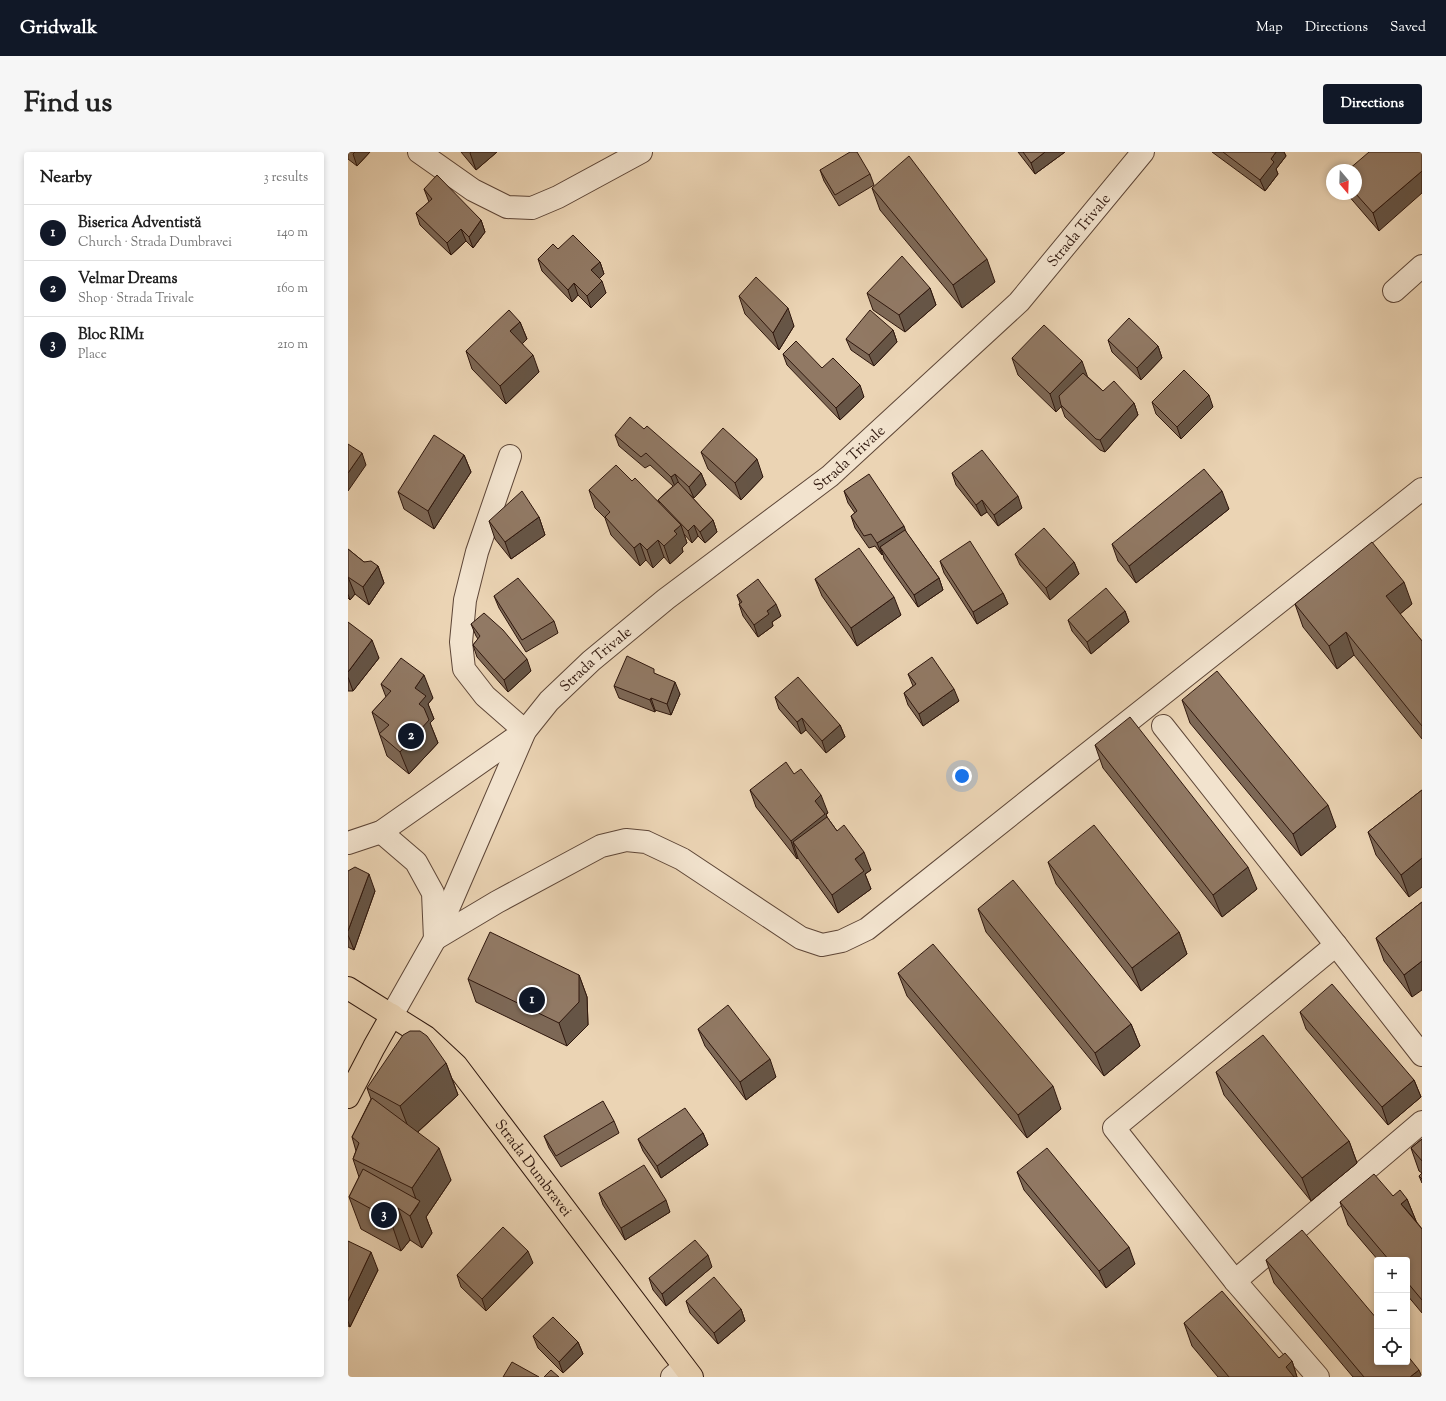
<!DOCTYPE html>
<html lang="en">
<head>
<meta charset="utf-8">
<style>
	body { margin:0; font-family:"Sorts Mill Goudy",serif; background:#f6f6f6; color:#222 }
	.controls { position:absolute; right:12px; bottom:12px; display:grid; overflow:hidden; border-radius:4px; box-shadow:0 2px 6px #0003 }
	.controls button { width:36px; height:36px; display:grid; place-items:center; padding:0; border:0; border-bottom:1px solid #e0e0e0; background:#fff; color:#222; font:20px sans-serif }
	.compass { position:absolute; left:978px; top:12px; width:36px; height:36px; border-radius:50%; background:#fff; box-shadow:0 2px 6px #0003; rotate:161deg }
	.you { position:absolute; left:614px; top:624px; width:14px; height:14px; margin:-10px; border:3px solid #fff; border-radius:50%; background:#1a73e8; box-shadow:0 0 0 6px #1a73e833 }
	.badge { display:grid; place-items:center; width:26px; height:26px; border-radius:50%; background:#111827; color:#fff; font-size:13px; font-weight:700 }
	.pin { position:absolute; translate:-50% -50%; border:2px solid #fff; box-shadow:0 1px 4px #0006 }
	.list { margin:0; padding:0; list-style:none }
	h2 { display:flex; justify-content:space-between; align-items:center; height:52px; margin:0; padding:0 16px; font-size:17px }
	h2 small { font-size:13px; font-weight:400; color:#767676 }
	.list li { display:grid; grid-template-columns:26px 1fr auto; gap:12px; align-items:center; box-sizing:border-box; height:56px; padding:0 16px; border-top:1px solid #e0e0e0 }
	.list b { display:block; font-size:15px; white-space:nowrap }
	.list p { margin:0; font-size:13px; white-space:nowrap; color:#767676 }
	.list em { font-size:13px; font-style:normal; color:#767676 }
	.icon { flex:none; width:22px; height:22px; fill:none; stroke:currentColor; stroke-width:2; stroke-linecap:round; stroke-linejoin:round }
	.map { position:relative; flex:none; width:1074px; height:1225px; overflow:hidden; border-radius:4px }
	header { display:flex; align-items:center; gap:24px; box-sizing:border-box; height:56px; padding:0 20px; background:#111827; color:#fff }
	header strong { font-size:19px }
	nav { display:flex; gap:22px; margin-inline-start:auto; font-size:14px }
	.intro { display:flex; align-items:center; justify-content:space-between; box-sizing:border-box; height:96px; padding:0 24px }
	h1 { margin:0; font-size:28px }
	.button { padding:10px 18px; border-radius:4px; background:#111827; color:#fff; font-size:14px; font-weight:700 }
	main { display:flex; gap:24px; padding:0 24px }
	aside { flex:1; background:#fff; border-radius:4px; box-shadow:0 2px 6px #0003 }
	.map>svg:first-child { display:block }
</style>
</head>
<body>
<header>
<strong>Gridwalk</strong>
<nav><a>Map</a><a>Directions</a><a>Saved</a></nav>
</header>
<div class="intro"><h1>Find us</h1><a class="button">Directions</a></div>
<main>
<aside>
<h2>Nearby<small>3 results</small></h2>
<ul class="list">
<li><span class="badge">1</span><div><b>Biserica Adventistă</b><p>Church · Strada Dumbravei</p></div><em>140 m</em></li>
<li><span class="badge">2</span><div><b>Velmar Dreams</b><p>Shop · Strada Trivale</p></div><em>160 m</em></li>
<li><span class="badge">3</span><div><b>Bloc RIM1</b><p>Place</p></div><em>210 m</em></li>
</ul>
</aside>
<div class="map">
<svg width="1074" height="1225" viewBox="0 0 1074 1225">
	<rect width="100%" height="100%" fill="#ebd4b4"/>
	<filter id="stains"><feTurbulence type="fractalNoise" baseFrequency=".005" numOctaves="4"/><feColorMatrix values="0 0 0 0 .2 0 0 0 0 .09 0 0 0 0 .02 0 0 0 .5 -.17"/></filter>
	<radialGradient id="worn" r=".72"><stop offset=".6" stop-color="#630" stop-opacity="0"/><stop offset="1" stop-color="#630" stop-opacity=".3"/></radialGradient>
	<g fill="none" stroke-linecap="round" stroke-linejoin="round">
		<defs>
			<g id="minor">
				<polyline points="71,0 125,38 159,55 184,56 210,45 293,0"/>
				<polyline points="1046,139 1074,114"/>
				<polyline points="815,574 988,793"/>
				<polyline points="33,680 68,710 85,741 87,787 149,750 253,694 278,688 298,690 334,707 453,786 474,793 494,789 519,777 710,625 1074,337"/>
				<polyline points="0,691 33,680 177,579 137,544 116,517 113,490 117,448 129,400 162,304"/>
				<path id="s1" d="M44 863 87 787 177 579 201 549 243 509 318 447 482 324 671 150 795 0"/>
				<polyline points="887,1129 1074,970"/>
				<polyline points="324,1225 336,1215"/>
				<polyline points="970,1225 887,1129 766,976 988,793 1074,903"/>
			</g>
			<g id="major">
				<path id="s2" d="M0 836 78 885 108 913 344 1225"/>
				<polyline points="0,945 26,895 44,863"/>
			</g>
		</defs>
		<use href="#minor" stroke="#5e4637" stroke-width="24"/>
		<use href="#major" stroke="#2f170d" stroke-width="24"/>
		<use href="#minor" stroke="#f2e3ce" stroke-width="22"/>
		<use href="#major" stroke="#ebd4b4" stroke-width="22"/>
	</g>
	<g fill="#7d6856" stroke="#2f170d">
		<polygon points="0,0 22,0 9,14 0,7"/>
		<polygon points="113,0 149,0 128,18"/>
		<polygon points="670,0 717,0 687,22"/>
		<polygon points="864,0 936,0 938,4 928,17 930,22 917,39"/>
		<polygon points="1021,0 1031,79 999,42 1008,42"/>
		<polygon points="472,18 522,22 526,33 491,54 476,29"/>
		<polygon points="524,36 647,130 614,156 532,58"/>
		<polygon points="76,37 133,68 137,80 125,96 118,89 103,103 72,73 68,61 81,50"/>
		<polygon points="210,97 252,110 256,122 251,127 258,141 243,156 230,143 224,150 194,119 190,107"/>
		<polygon points="582,136 588,153 557,180 525,158 519,141"/>
		<polygon points="391,144 446,174 431,198 397,162"/>
		<polygon points="172,170 179,187 174,191 191,220 158,252 124,217 118,199"/>
		<polygon points="545,178 549,190 526,214 503,198 498,187"/>
		<polygon points="760,188 810,194 814,206 793,228 764,200"/>
		<polygon points="435,202 474,216 516,245 492,268 439,213"/>
		<polygon points="664,206 740,225 755,239 786,251 790,263 757,300 752,298 717,265 713,254 708,260 670,223"/>
		<polygon points="804,250 865,255 833,287 808,262"/>
		<polygon points="296,277 353,321 358,333 346,346 341,342 365,368 369,380 357,391 350,384 344,391 336,382 339,391 334,396 335,400 322,412 316,405 305,416 298,408 292,414 263,383 257,366 247,356 241,338 284,329 312,351 310,348 325,334 302,313 297,316 271,294 267,283"/>
		<polygon points="353,300 415,325 393,348 360,317"/>
		<polygon points="116,303 123,320 86,377 56,357 50,340"/>
		<polygon points="604,321 674,356 650,374 639,360 633,364 608,333"/>
		<polygon points="496,339 558,380 591,426 595,438 570,455 536,407 535,402 534,403 527,394 521,396 507,376 503,364 507,361 500,351"/>
		<polygon points="881,357 788,431 770,409 764,392"/>
		<polygon points="191,365 197,383 163,407 147,387 141,369"/>
		<polygon points="0,397 16,410 30,414 36,431 21,453 7,442 2,448 0,446"/>
		<polygon points="667,402 726,410 731,422 702,448 672,413"/>
		<polygon points="592,409 655,441 660,452 629,472 596,421"/>
		<polygon points="467,427 553,463 509,494 474,444"/>
		<polygon points="389,443 433,464 424,470 425,474 410,485 395,464 391,452 392,451"/>
		<polygon points="146,444 206,469 210,481 178,500 151,456"/>
		<polygon points="947,452 1064,452 1052,462 1074,489 1074,587 1006,503 989,517 955,475"/>
		<polygon points="777,459 781,470 743,502 724,479 720,468"/>
		<polygon points="0,470 31,506 5,539 0,539"/>
		<polygon points="123,472 183,519 160,540 129,505 125,493 130,487 128,484"/>
		<polygon points="308,522 332,542 323,563 307,558 307,560 271,546 266,534"/>
		<polygon points="560,522 611,549 575,574 560,553 556,541 565,534"/>
		<polygon points="33,532 85,546 80,552 86,567 82,571 90,591 61,622 39,604 24,560 38,545"/>
		<polygon points="427,545 492,573 497,585 478,601 458,578 453,582 431,557"/>
		<polygon points="834,548 988,675 953,704 842,571"/>
		<polygon points="747,593 909,737 874,765 755,616"/>
		<polygon points="446,622 480,661 478,662 479,665 489,679 523,718 517,722 523,737 490,761 450,706 449,707 408,655 402,638"/>
		<polygon points="1074,638 1061,745 1028,703 1020,680"/>
		<polygon points="700,710 831,780 839,802 793,839 708,732"/>
		<polygon points="0,719 27,739 6,798 0,795"/>
		<polygon points="1074,750 1064,845 1036,809 1028,786"/>
		<polygon points="630,757 783,872 792,894 756,924 638,780"/>
		<polygon points="550,821 713,957 679,986 559,844"/>
		<polygon points="231,823 239,845 240,873 219,894 128,850 120,827"/>
		<polygon points="952,860 1066,928 1073,945 1040,973 958,877"/>
		<polygon points="350,877 428,925 398,948 357,894"/>
		<polygon points="98,911 110,943 70,980 103,1028 78,1065 84,1081 74,1096 62,1088 53,1099 13,1077 1,1045 11,1025 5,1007 8,999 4,985 23,947 19,936"/>
		<polygon points="868,920 1001,989 1009,1011 963,1049 876,943"/>
		<polygon points="266,969 271,981 213,1015 201,996 196,984"/>
		<polygon points="355,981 360,993 313,1026 295,999 290,987"/>
		<polygon points="1074,987 1074,1031 1071,1024 1074,1021 1071,1019 1063,996"/>
		<polygon points="669,1020 787,1112 758,1136 676,1038"/>
		<polygon points="251,1041 322,1060 277,1088 255,1053"/>
		<polygon points="1045,1044 1059,1047 1068,1069 1074,1077 1074,1161 1059,1143 1059,1108 1030,1108 1000,1073 992,1050"/>
		<polygon points="0,1089 30,1118 2,1175 0,1174"/>
		<polygon points="918,1108 1074,1225 1005,1225 926,1131"/>
		<polygon points="185,1111 138,1159 113,1135 109,1123"/>
		<polygon points="364,1115 318,1154 305,1138 301,1126"/>
		<polygon points="338,1149 393,1157 397,1169 370,1192 342,1161"/>
		<polygon points="836,1171 931,1206 944,1209 949,1225 870,1225 844,1194"/>
		<polygon points="185,1184 230,1190 235,1202 215,1221 190,1196"/>
	</g>
	<g fill="#665546" stroke="#2f170d">
		<polygon points="7,0 22,0 9,14 5,2"/>
		<polygon points="123,0 149,0 128,18 122,1"/>
		<polygon points="697,0 717,0 687,22 683,11"/>
		<polygon points="928,0 936,0 938,4 928,17 930,22 917,39 912,28 923,7"/>
		<polygon points="1074,19 1074,41 1031,79 1025,61"/>
		<polygon points="133,68 137,80 125,96 121,85"/>
		<polygon points="113,77 118,89 103,103 99,91"/>
		<polygon points="639,107 647,130 614,156 605,133"/>
		<polygon points="252,110 256,122 248,130 243,118"/>
		<polygon points="254,129 258,141 243,156 239,144"/>
		<polygon points="226,131 230,143 224,150 220,138"/>
		<polygon points="582,136 588,153 557,180 551,163"/>
		<polygon points="440,156 446,174 431,198 425,181"/>
		<polygon points="172,170 179,187 169,197 162,179"/>
		<polygon points="545,178 549,190 526,214 521,203"/>
		<polygon points="810,194 814,206 793,228 789,216"/>
		<polygon points="185,203 191,220 158,252 152,234"/>
		<polygon points="734,209 740,226 708,260 702,242"/>
		<polygon points="512,233 516,245 492,268 488,256"/>
		<polygon points="861,243 865,255 833,287 829,275"/>
		<polygon points="786,251 790,263 757,300 752,288"/>
		<polygon points="14,301 18,313 0,339 0,321"/>
		<polygon points="116,303 123,320 86,377 80,359"/>
		<polygon points="409,307 415,325 393,348 387,331"/>
		<polygon points="353,321 358,333 346,346 341,335"/>
		<polygon points="327,322 332,334 328,337 323,325"/>
		<polygon points="874,339 881,357 788,431 781,414"/>
		<polygon points="670,344 674,356 650,374 646,363"/>
		<polygon points="634,348 639,360 633,364 628,353"/>
		<polygon points="191,365 197,383 163,407 157,390"/>
		<polygon points="365,368 369,380 357,391 352,380"/>
		<polygon points="333,373 339,391 334,396 335,400 322,412 316,394 326,379"/>
		<polygon points="346,373 350,384 344,391 340,379"/>
		<polygon points="556,374 560,385 532,395 535,402 534,403 529,391"/>
		<polygon points="310,388 316,405 305,416 299,398"/>
		<polygon points="292,391 298,408 292,414 286,396"/>
		<polygon points="726,410 731,422 702,448 698,436"/>
		<polygon points="30,414 36,431 21,453 15,435"/>
		<polygon points="0,425 7,442 2,448 0,442"/>
		<polygon points="591,426 595,438 570,455 566,443"/>
		<polygon points="1056,430 1064,452 1046,467 1038,444"/>
		<polygon points="655,441 660,452 629,472 625,460"/>
		<polygon points="546,445 553,463 509,494 503,476"/>
		<polygon points="428,452 433,464 424,470 425,474 410,485 406,473 419,459"/>
		<polygon points="777,459 781,470 743,502 739,490"/>
		<polygon points="998,480 1006,503 989,517 981,494"/>
		<polygon points="24,488 31,506 5,539 0,525 0,520"/>
		<polygon points="179,507 183,519 160,540 156,528"/>
		<polygon points="76,523 85,546 80,552 86,567 82,571 90,591 61,622 52,600 71,552 67,536"/>
		<polygon points="327,530 332,542 323,563 319,552"/>
		<polygon points="606,537 611,549 575,574 571,562"/>
		<polygon points="303,546 307,558 307,560 302,548"/>
		<polygon points="454,566 458,578 453,582 449,570"/>
		<polygon points="492,573 497,585 478,601 474,589"/>
		<polygon points="473,643 480,661 478,662 484,680 445,690 450,706 449,707 443,689 467,649"/>
		<polygon points="980,653 988,675 953,704 945,682"/>
		<polygon points="516,700 523,718 517,722 523,737 490,761 484,743 507,707"/>
		<polygon points="1074,706 1074,735 1061,745 1053,723"/>
		<polygon points="900,715 909,737 874,765 865,743"/>
		<polygon points="21,722 27,739 6,798 0,783 0,779"/>
		<polygon points="831,780 839,802 793,839 784,816"/>
		<polygon points="1074,809 1074,838 1064,845 1056,823"/>
		<polygon points="231,823 239,845 240,873 219,894 211,871"/>
		<polygon points="783,872 792,894 756,924 747,901"/>
		<polygon points="422,907 428,925 398,948 392,930"/>
		<polygon points="98,911 110,943 64,985 52,954"/>
		<polygon points="1066,928 1073,945 1040,973 1034,955"/>
		<polygon points="705,934 713,957 679,986 670,963"/>
		<polygon points="355,981 360,993 313,1026 309,1014"/>
		<polygon points="1001,989 1009,1011 963,1049 954,1026"/>
		<polygon points="91,996 103,1028 78,1065 84,1081 74,1096 62,1064 70,1053 64,1036"/>
		<polygon points="1059,1047 1068,1069 1053,1052"/>
		<polygon points="318,1048 322,1060 277,1088 273,1076"/>
		<polygon points="50,1056 62,1088 53,1099 42,1067"/>
		<polygon points="781,1095 787,1112 758,1136 751,1119"/>
		<polygon points="180,1099 185,1111 138,1159 134,1147"/>
		<polygon points="23,1100 30,1118 2,1175 0,1169 0,1149"/>
		<polygon points="360,1103 364,1115 318,1154 314,1142"/>
		<polygon points="393,1157 397,1169 370,1192 366,1181"/>
		<polygon points="230,1190 235,1202 215,1221 211,1210"/>
		<polygon points="944,1209 949,1225 941,1225 938,1215"/>
		<polygon points="1071,1218 1074,1225 1062,1225"/>
	</g>
	<g fill="#917964" stroke="#2f170d">
		<polygon points="502,0 509,0 522,22 487,43 472,18"/>
		<polygon points="675,0 697,0 683,11"/>
		<polygon points="875,0 928,0 923,7 926,10 912,28"/>
		<polygon points="1021,0 1074,0 1074,19 1025,61 1008,42 1008,18 1000,18"/>
		<polygon points="561,4 639,107 605,133 524,36"/>
		<polygon points="89,23 133,68 121,85 113,77 99,91 68,61 84,47 76,37"/>
		<polygon points="225,83 252,110 243,118 254,129 239,144 226,131 220,138 190,107 205,92 210,97"/>
		<polygon points="554,104 582,136 551,163 519,141"/>
		<polygon points="408,125 440,156 425,181 391,144"/>
		<polygon points="161,158 172,170 162,179 185,203 152,234 118,199"/>
		<polygon points="522,158 545,178 521,203 498,187"/>
		<polygon points="781,166 810,194 789,216 760,188"/>
		<polygon points="696,173 734,209 702,242 664,206"/>
		<polygon points="448,189 474,216 485,206 512,233 488,256 435,202"/>
		<polygon points="836,218 861,243 829,275 804,250"/>
		<polygon points="735,221 755,239 766,229 786,251 752,288 748,287 713,253 711,244"/>
		<polygon points="282,265 296,277 299,274 353,321 341,335 327,322 323,325 298,301 293,305 267,283"/>
		<polygon points="375,276 409,307 387,331 353,300"/>
		<polygon points="86,283 116,303 80,359 50,340"/>
		<polygon points="0,292 14,301 0,321"/>
		<polygon points="634,298 670,344 646,363 634,348 628,353 604,321"/>
		<polygon points="268,313 284,329 287,326 333,373 326,379 329,382 316,394 310,388 299,398 292,391 286,396 257,365 262,360 241,338"/>
		<polygon points="856,317 874,339 781,414 764,392"/>
		<polygon points="521,322 556,374 529,391 523,382 516,384 503,364 509,359 496,339"/>
		<polygon points="330,330 365,368 352,380 346,373 340,379 310,348"/>
		<polygon points="174,339 191,365 157,390 141,369"/>
		<polygon points="696,376 726,410 698,436 667,402"/>
		<polygon points="557,378 591,426 566,443 532,395"/>
		<polygon points="622,389 655,441 625,460 592,409"/>
		<polygon points="1024,390 1056,430 1038,444 1074,489 1074,574 998,480 981,494 947,452"/>
		<polygon points="511,396 546,445 503,476 467,427"/>
		<polygon points="0,397 16,410 23,409 30,414 15,435 0,425"/>
		<polygon points="170,426 206,469 174,488 146,444"/>
		<polygon points="410,427 428,452 419,459 421,462 406,473 391,452 394,450 389,443"/>
		<polygon points="758,436 777,459 739,490 720,468"/>
		<polygon points="136,461 155,478 179,507 156,528 125,493 132,484 123,472"/>
		<polygon points="0,470 24,488 0,520"/>
		<polygon points="279,504 306,517 306,521 327,530 319,552 303,546 302,548 266,534"/>
		<polygon points="584,505 606,537 571,562 556,541 568,532 560,522"/>
		<polygon points="53,506 76,523 67,536 78,544 71,552 76,556 81,568 52,600 31,582 41,573 24,560 43,539 33,532"/>
		<polygon points="869,519 980,653 945,682 834,548"/>
		<polygon points="450,525 492,573 474,589 454,566 449,570 427,545"/>
		<polygon points="782,565 900,715 865,743 747,593"/>
		<polygon points="438,610 446,622 453,617 473,643 467,649 477,662 443,689 402,638"/>
		<polygon points="1074,638 1074,706 1053,723 1020,680"/>
		<polygon points="479,665 489,679 496,673 516,700 507,707 516,719 484,743 445,690"/>
		<polygon points="746,673 831,780 784,816 700,710"/>
		<polygon points="7,715 21,722 0,779 0,719"/>
		<polygon points="665,728 783,872 747,901 630,757"/>
		<polygon points="1074,750 1074,809 1056,823 1028,786"/>
		<polygon points="142,780 231,823 231,850 211,871 120,827"/>
		<polygon points="585,792 705,934 670,963 550,821"/>
		<polygon points="984,832 1066,928 1034,955 952,860"/>
		<polygon points="380,853 422,907 392,930 350,877"/>
		<polygon points="62,879 72,879 79,884 98,911 52,954 19,936 55,883"/>
		<polygon points="915,883 1001,989 954,1026 868,920"/>
		<polygon points="24,946 91,996 64,1036 5,1007 11,991 4,985"/>
		<polygon points="255,949 266,969 208,1004 196,984"/>
		<polygon points="337,956 355,981 309,1014 290,987"/>
		<polygon points="1074,987 1074,1009 1063,996"/>
		<polygon points="699,996 781,1095 751,1119 669,1020"/>
		<polygon points="296,1013 318,1048 273,1076 251,1041"/>
		<polygon points="15,1017 72,1049 62,1064 50,1056 42,1067 1,1045"/>
		<polygon points="1074,1021 1074,1027 1071,1024"/>
		<polygon points="1026,1022 1045,1044 1052,1038 1059,1047 1053,1052 1074,1077 1074,1148 1059,1130 1059,1108 1041,1108 992,1050"/>
		<polygon points="155,1075 180,1099 134,1147 109,1123"/>
		<polygon points="954,1078 1029,1167 1029,1210 1059,1210 1059,1203 1071,1218 1062,1225 1016,1225 918,1108"/>
		<polygon points="347,1088 360,1103 314,1142 301,1126"/>
		<polygon points="0,1089 23,1100 0,1149"/>
		<polygon points="366,1125 393,1157 366,1181 338,1149"/>
		<polygon points="874,1139 931,1206 937,1201 944,1209 938,1215 946,1225 881,1225 836,1171"/>
		<polygon points="205,1165 230,1190 211,1210 185,1184"/>
		<polygon points="164,1210 191,1225 155,1225"/>
		<polygon points="203,1218 211,1225 196,1225"/>
	</g>
	<g text-anchor="middle" stroke-width="4" stroke-linejoin="round" paint-order="stroke">
		<g font-size="15" fill="#2f170d" stroke="#f2e3ce">
			<text dy="5" stroke="none"><textPath href="#s1" startOffset="1063">Strada Trivale</textPath></text>
			<text dy="5" stroke="none"><textPath href="#s1" startOffset="739">Strada Trivale</textPath></text>
			<text dy="5" stroke="none"><textPath href="#s1" startOffset="415">Strada Trivale</textPath></text>
			<text dy="5" stroke="none"><textPath href="#s2" startOffset="262">Strada Dumbravei</textPath></text>
		</g>
	</g>
	<rect width="100%" height="100%" filter="url(#stains)"/>
	<rect width="100%" height="100%" fill="url(#worn)"/>
</svg>
<div class="controls">
<button>+</button>
<button>−</button>
<button><svg class="icon" aria-label="locate" viewBox="0 0 24 24"><circle cx="12" cy="12" r="6"/><path d="M12 2v4M12 18v4M2 12h4M18 12h4"/></svg></button>
</div>
<svg class="compass" viewBox="-18 -18 36 36"><path d="M0-13l5 13h-10z" fill="#e53935"/><path d="M0 13l5-13h-10z" fill="#767676"/></svg>
<div class="you"></div>
<div class="pin badge" style="left:184px;top:848px">1</div>
<div class="pin badge" style="left:63px;top:584px">2</div>
<div class="pin badge" style="left:36px;top:1063px">3</div>
</div>
</main>
</body>
</html>
